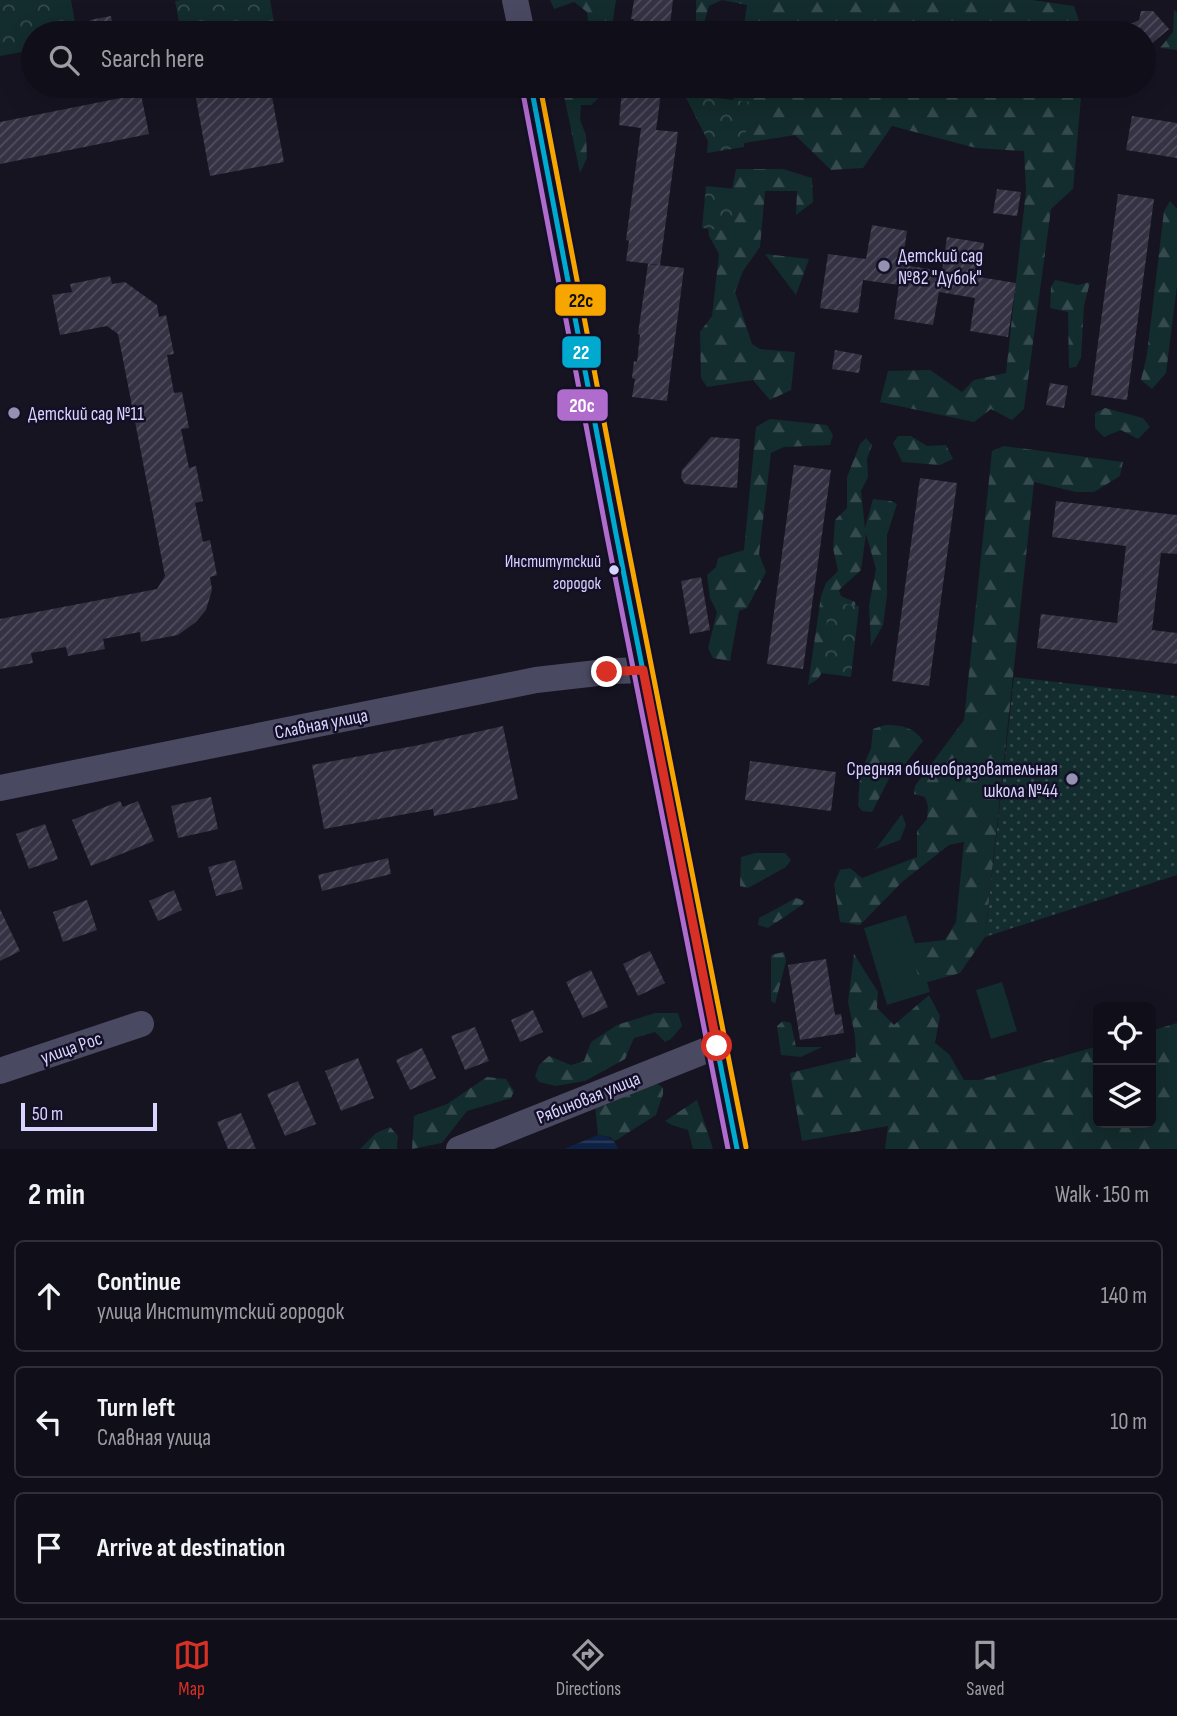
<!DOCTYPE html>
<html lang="en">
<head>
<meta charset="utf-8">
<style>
	body { margin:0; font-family:"Sofia Sans Condensed",sans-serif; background:#191822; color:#f1f3f6 }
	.controls { position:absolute; right:21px; bottom:21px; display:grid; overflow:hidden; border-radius:10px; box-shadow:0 7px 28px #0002 }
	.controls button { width:63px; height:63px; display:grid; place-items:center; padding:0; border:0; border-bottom:2px solid #302f38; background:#100f19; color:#f1f3f6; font:35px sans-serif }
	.scale { position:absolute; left:21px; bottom:18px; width:136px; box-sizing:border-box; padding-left:7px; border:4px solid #d9d4ff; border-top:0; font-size:19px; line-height:24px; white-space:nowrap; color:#d9d4ff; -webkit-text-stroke:5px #130f26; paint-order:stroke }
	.stop { position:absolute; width:21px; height:21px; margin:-16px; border:5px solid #d93025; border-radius:50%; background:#fff }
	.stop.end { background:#d93025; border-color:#fff; box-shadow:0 2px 7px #0008 }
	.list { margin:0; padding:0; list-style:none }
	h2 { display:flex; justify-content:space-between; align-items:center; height:91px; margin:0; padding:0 28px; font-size:30px }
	h2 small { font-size:23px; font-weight:400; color:#9c9ca2 }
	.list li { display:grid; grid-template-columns:46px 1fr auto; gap:21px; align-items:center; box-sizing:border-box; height:112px; margin:0 14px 14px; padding:0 14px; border:2px solid #302f38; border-radius:10px }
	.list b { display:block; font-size:26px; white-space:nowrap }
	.list p { margin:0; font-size:23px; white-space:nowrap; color:#9c9ca2 }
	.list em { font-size:23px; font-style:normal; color:#9c9ca2 }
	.icon { flex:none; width:38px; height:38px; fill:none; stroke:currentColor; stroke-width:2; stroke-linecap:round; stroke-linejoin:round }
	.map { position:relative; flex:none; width:1177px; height:1149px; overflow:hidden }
	.search { position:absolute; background:#100f19; box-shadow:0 7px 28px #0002; left:21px; right:21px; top:21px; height:77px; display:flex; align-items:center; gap:18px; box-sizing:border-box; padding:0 24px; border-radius:38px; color:#9c9ca2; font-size:26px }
	.sheet { height:469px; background:#100f19 }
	nav { display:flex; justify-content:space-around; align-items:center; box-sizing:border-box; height:98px; border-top:2px solid #302f38; background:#100f19; font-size:19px; color:#9c9ca2 }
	nav a { display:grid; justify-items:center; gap:4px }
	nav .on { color:#d93025 }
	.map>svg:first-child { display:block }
</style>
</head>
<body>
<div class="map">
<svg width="1177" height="1149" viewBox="0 0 1177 1149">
	<defs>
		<pattern id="forest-firs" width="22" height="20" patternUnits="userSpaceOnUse" patternTransform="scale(1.75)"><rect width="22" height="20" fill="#132c2d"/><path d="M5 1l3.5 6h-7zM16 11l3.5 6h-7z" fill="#354a4c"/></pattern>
		<pattern id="park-crowns" width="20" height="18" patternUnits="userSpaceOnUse" patternTransform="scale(1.75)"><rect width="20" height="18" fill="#132c2d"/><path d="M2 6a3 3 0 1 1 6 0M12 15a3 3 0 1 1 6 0" fill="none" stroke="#354a4c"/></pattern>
		<pattern id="garden-dots" width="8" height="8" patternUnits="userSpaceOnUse" patternTransform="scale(1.75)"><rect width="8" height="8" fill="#132c2d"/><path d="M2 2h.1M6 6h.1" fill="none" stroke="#354a4c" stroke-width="1.8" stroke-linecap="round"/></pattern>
		<pattern id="water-rules" width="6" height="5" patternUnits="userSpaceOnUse" patternTransform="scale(1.75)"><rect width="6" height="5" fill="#0d2144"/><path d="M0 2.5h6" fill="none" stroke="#304060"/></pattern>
		<pattern id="building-hatch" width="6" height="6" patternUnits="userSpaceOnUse" patternTransform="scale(1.75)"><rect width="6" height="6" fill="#343243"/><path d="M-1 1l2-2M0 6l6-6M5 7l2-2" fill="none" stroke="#514f5f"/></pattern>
	</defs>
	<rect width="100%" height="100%" fill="#161421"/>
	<g fill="#132c2d">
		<polygon points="906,915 930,992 887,1005 864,928"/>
		<polygon points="1002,982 1017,1031 991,1039 976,990"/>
	</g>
	<g fill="url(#forest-firs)">
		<polygon points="550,0 616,0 611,33 593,33 589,30 587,12 574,2 554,9"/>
		<polygon points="696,0 1032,0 1074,6 1083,33 743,33 747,5 722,0 709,6 704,23 704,33 696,33"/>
		<polygon points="1174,10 1177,12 1177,50 1160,48 1173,32"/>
		<polygon points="562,86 599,86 600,97 591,105 581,105 580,120 586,135 587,158 580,173"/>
		<polygon points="735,86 1082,86 1073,189 1051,209 1024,409 1012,420 991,409 974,422 880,402 888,371 930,370 962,392 974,380 1006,373 1026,190 1024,151 976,148 892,126 863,168 831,170 795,135 744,143 732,112"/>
		<polygon points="736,169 783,169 812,178 813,202 796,215 797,191 765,191 760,247 743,271 735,292 752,344 760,349 795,352 791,390 770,400 753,380 707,387 701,378 700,332 712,316 719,254 709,236 706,209 731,195"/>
		<polygon points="1170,201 1177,209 1177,286 1166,373 1152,389 1141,380 1147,354 1164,211"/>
		<polygon points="765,254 809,259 796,295"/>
		<polygon points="1055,280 1078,285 1090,282 1084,306 1081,358 1076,367 1069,368 1068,312 1050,308 1051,287"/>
		<polygon points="1105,408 1143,418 1150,427 1138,439 1121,430 1104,437 1095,428 1095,413"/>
		<polygon points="770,419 827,425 833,435 830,445 784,447 771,453 759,554 766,572 747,608 739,611 730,661 713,658 708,648 717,612 710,598 707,575 716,567 718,558 744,550 756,427"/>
		<polygon points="898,436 911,436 927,446 946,445 953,459 940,465 902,462 893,443"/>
		<polygon points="866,438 872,445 867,459 868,477 861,491 865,528 873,499 891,501 897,504 887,535 887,595 883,625 871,646 869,606 876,569 866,534 861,570 839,590 841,596 855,602 856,612 818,679 808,685 821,596 826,583 838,571 833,548 835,520 847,508 847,477 860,444"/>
		<polygon points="1004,446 1123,462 1120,476 1094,492 1076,492 1034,482 985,937 960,973 921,984 908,944 945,940 956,922 964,842 949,845 902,882 860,925 840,922 834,884 840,870 850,868 862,878 917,857 917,831 927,819 928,806 925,797 914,794 915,786 964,720 992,451"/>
		<path d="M885 725C901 725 914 727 923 741L906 763 891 775 872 812 862 811 858 806 860 774 871 748 873 729Z"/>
		<polygon points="902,814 906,825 900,840 876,849"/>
		<polygon points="755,853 785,853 791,860 786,867 748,888 740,886 741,857"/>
		<polygon points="796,898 805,901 802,905 768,928 758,925 759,918"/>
		<polygon points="784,952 786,961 775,1004 771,1001 771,955"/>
		<polygon points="854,954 878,992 877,1008 894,1025 929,995 940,1016 935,1043 949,1054 964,1080 979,1080 1098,1046 1098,1123 1151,1123 1151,1031 1177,1023 1177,1149 885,1149 888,1126 802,1141 790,1073 856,1057 855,1036 848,1002"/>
		<polygon points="655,1013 678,1013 682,1026 671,1039 665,1042 655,1032 634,1038 625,1059 585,1081 556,1086 539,1082 535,1076 539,1065 549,1056 571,1065 584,1061 591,1042 617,1025"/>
		<polygon points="783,1021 791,1023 796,1047 822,1047 801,1057 781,1055 777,1026"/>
		<polygon points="487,1077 506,1079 514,1091 511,1098 467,1111 442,1143 412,1149 414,1116 447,1104"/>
		<polygon points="658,1084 663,1088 663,1094 656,1115 615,1141 610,1137 598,1135 595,1105 638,1086"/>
		<polygon points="697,1100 713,1149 693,1149 688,1130 672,1125 665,1121"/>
		<polygon points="390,1127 398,1136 397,1149 360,1149 376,1133"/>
	</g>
	<g fill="url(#park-crowns)">
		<polygon points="0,0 71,0 77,33 33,33 33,50 0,56"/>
		<polygon points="182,0 270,0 275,28 251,33 181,33 175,1"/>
		<polygon points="684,94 749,102 744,147 707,153 708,141"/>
		<polygon points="706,186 736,189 731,231 702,228"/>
		<polygon points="829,602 859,606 851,677 821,673"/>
	</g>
	<polygon fill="url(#garden-dots)" points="1014,677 1177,696 1177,875 985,937"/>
	<path fill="url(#water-rules)" d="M598 1135C609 1137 614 1138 618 1149H564Z"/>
	<g fill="url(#building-hatch)">
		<polygon points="634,0 673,0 669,33 632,33 634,19 631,19"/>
		<polygon points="1141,11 1153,11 1169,29 1144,50 1144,33 1112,33 1139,20"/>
		<polygon points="111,16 114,33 93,33 90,20"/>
		<polygon points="262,86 270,86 284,162 210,176 196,98"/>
		<polygon points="624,86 662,86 656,130 678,132 660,265 626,261 629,241 626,240 641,128 619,125 622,89 623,89"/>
		<polygon points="141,94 149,134 0,164 0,122"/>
		<polygon points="1132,116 1177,123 1177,158 1126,150"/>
		<polygon points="997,189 1021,192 1017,216 993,213"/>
		<polygon points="1118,194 1154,199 1127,400 1091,395"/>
		<polygon points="872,225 907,231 902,265 942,271 947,237 984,243 979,277 1016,283 1008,337 970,331 975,298 939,292 933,325 894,319 899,285 863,280 858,313 820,308 828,254 866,259"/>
		<polygon points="648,264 684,268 667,401 632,397 635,379 632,378 634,361 637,362 640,335 638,334"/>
		<polygon points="110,276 112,284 125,282 157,305 159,317 166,315 174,354 167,355 174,393 182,392 189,428 181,429 189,468 196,466 203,501 195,503 203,542 210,540 217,575 210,577 212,590 206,610 196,622 178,635 141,642 140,632 119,636 103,639 105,649 68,656 66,647 31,653 33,663 0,669 0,619 157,589 165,576 118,334 107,326 60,335 52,295 72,292 70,284"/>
		<polygon points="835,350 862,355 859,373 832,369"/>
		<polygon points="1050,383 1068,386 1064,408 1046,405"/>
		<polygon points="711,437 740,439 737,488 685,484 681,478 682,470"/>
		<polygon points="794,465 831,470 803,669 767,664"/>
		<polygon points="920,478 957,483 929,686 892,681"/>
		<polygon points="1056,501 1177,515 1177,554 1161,553 1152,630 1177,633 1177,664 1037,648 1041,614 1117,623 1126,546 1052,537"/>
		<polygon points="701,577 710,630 690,634 681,581"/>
		<polygon points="503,726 518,799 434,816 433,809 324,829 312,765 419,745"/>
		<polygon points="750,761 836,772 831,811 745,800"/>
		<polygon points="211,797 218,829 178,838 171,806"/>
		<polygon points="120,801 123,807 138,801 154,841 91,866 72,820"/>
		<polygon points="45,824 58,859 29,869 16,834"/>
		<polygon points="388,858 391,874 322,891 318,875"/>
		<polygon points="235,860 243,889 216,896 208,867"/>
		<polygon points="174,890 182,910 158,921 149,901"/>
		<polygon points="87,900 97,930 63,942 53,912"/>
		<polygon points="0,909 20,951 0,961"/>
		<polygon points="650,951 665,983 638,996 623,964"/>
		<polygon points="826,959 835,1015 841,1014 844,1033 800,1040 788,965"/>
		<polygon points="591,970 608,1007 583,1018 566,982"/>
		<polygon points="533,1010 543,1032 520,1042 511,1020"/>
		<polygon points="475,1027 489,1061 465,1070 451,1036"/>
		<polygon points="422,1048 436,1078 410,1090 396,1060"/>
		<polygon points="358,1058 374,1098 341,1111 325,1071"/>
		<polygon points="298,1081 316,1124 285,1136 267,1094"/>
		<polygon points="241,1113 256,1149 228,1149 217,1122"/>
	</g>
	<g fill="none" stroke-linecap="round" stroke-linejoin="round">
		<g stroke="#4a4962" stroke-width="26">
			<polyline points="515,0 522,33"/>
			<polyline points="531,86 616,534 737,1149"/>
			<polyline points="0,788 536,680 615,671 643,670"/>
			<polyline points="0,1071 141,1024"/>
			<polyline points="459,1149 717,1046"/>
		</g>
		<defs>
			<polyline id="bus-1" points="531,86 616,534 737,1149"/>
			<polyline id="bus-2" points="522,88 607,536 728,1149"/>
			<polyline id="bus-3" points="540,86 625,532 746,1147"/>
		</defs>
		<use href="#bus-1" stroke="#130f26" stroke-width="10"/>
		<use href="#bus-2" stroke="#130f26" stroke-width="10"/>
		<use href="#bus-3" stroke="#130f26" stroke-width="10"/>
		<use href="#bus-1" stroke="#00a9ce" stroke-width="5"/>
		<use href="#bus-2" stroke="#b06ccc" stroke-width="5"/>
		<use href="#bus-3" stroke="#f7a600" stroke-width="5"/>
	</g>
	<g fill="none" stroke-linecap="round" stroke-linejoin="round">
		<polyline stroke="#d93025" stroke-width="9" points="607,672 643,670 717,1046"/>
	</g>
	<g fill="#9591b1" stroke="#130f26" stroke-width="2.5">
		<circle cx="884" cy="266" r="7"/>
		<circle cx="14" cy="413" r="7"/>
		<circle cx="1072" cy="779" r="7"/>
	</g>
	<circle fill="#d9d4ff" stroke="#130f26" stroke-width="2.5" cx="614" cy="570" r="6"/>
	<g text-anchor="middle" stroke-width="5" stroke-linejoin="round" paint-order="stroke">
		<g font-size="17" fill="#d9d4ff" stroke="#130f26" text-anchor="end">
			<text x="601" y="567">Институтский<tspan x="601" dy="22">городок</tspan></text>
		</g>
		<g font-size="19" fill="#d9d4ff" stroke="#130f26" text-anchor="start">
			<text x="898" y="262">Детский сад<tspan x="898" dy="22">№82 "Дубок"</tspan></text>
			<text x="28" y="420">Детский сад №11</text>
			<text x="1058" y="775" text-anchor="end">Средняя общеобразовательная<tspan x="1058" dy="22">школа №44</tspan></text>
		</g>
		<g font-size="19" fill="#d9d4ff" stroke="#130f26">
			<text transform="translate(321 723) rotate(-11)" y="7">Славная улица</text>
			<text transform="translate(71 1047) rotate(-19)" y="7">улица Рос</text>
			<text transform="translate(588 1097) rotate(-22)" y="7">Рябиновая улица</text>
		</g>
	</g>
	<g stroke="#130f26" stroke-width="2.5">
		<rect x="554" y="283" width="53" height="34" rx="7" fill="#f7a600"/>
		<rect x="561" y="335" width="41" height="34" rx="7" fill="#00a9ce"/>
		<rect x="556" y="388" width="53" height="34" rx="7" fill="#b06ccc"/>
	</g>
	<g font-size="19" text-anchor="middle" font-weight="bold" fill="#fff">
		<text x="581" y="359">22</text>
		<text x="582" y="412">20с</text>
	</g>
	<g font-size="19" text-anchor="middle" font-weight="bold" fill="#111">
		<text x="581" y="307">22c</text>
	</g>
</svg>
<div class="controls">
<button><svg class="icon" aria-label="locate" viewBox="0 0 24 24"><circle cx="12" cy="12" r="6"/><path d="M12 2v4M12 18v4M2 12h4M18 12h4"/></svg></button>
<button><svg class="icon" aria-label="layers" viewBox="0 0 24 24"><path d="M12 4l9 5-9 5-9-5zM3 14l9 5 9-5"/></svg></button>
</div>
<div class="scale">50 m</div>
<div class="stop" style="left:717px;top:1046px"></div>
<div class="stop end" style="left:607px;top:672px"></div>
<div class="search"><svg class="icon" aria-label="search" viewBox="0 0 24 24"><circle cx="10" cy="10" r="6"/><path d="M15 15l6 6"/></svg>Search here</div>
</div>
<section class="sheet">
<h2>2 min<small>Walk · 150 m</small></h2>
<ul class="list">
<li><svg class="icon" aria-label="ahead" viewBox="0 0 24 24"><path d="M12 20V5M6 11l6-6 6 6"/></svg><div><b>Continue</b><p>улица Институтский городок</p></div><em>140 m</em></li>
<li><svg class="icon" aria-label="left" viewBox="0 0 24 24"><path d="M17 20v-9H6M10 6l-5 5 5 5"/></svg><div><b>Turn left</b><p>Славная улица</p></div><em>10 m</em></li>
<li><svg class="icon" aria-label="arrive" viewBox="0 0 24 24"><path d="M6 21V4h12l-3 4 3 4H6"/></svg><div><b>Arrive at destination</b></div></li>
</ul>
</section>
<nav>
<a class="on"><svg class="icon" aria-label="map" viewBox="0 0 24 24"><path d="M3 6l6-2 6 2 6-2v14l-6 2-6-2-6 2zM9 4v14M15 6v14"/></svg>Map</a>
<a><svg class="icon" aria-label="directions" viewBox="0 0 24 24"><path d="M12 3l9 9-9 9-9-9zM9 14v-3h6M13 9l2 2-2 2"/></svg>Directions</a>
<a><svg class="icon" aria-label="saved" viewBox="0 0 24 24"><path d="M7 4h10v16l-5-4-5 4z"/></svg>Saved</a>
</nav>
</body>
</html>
